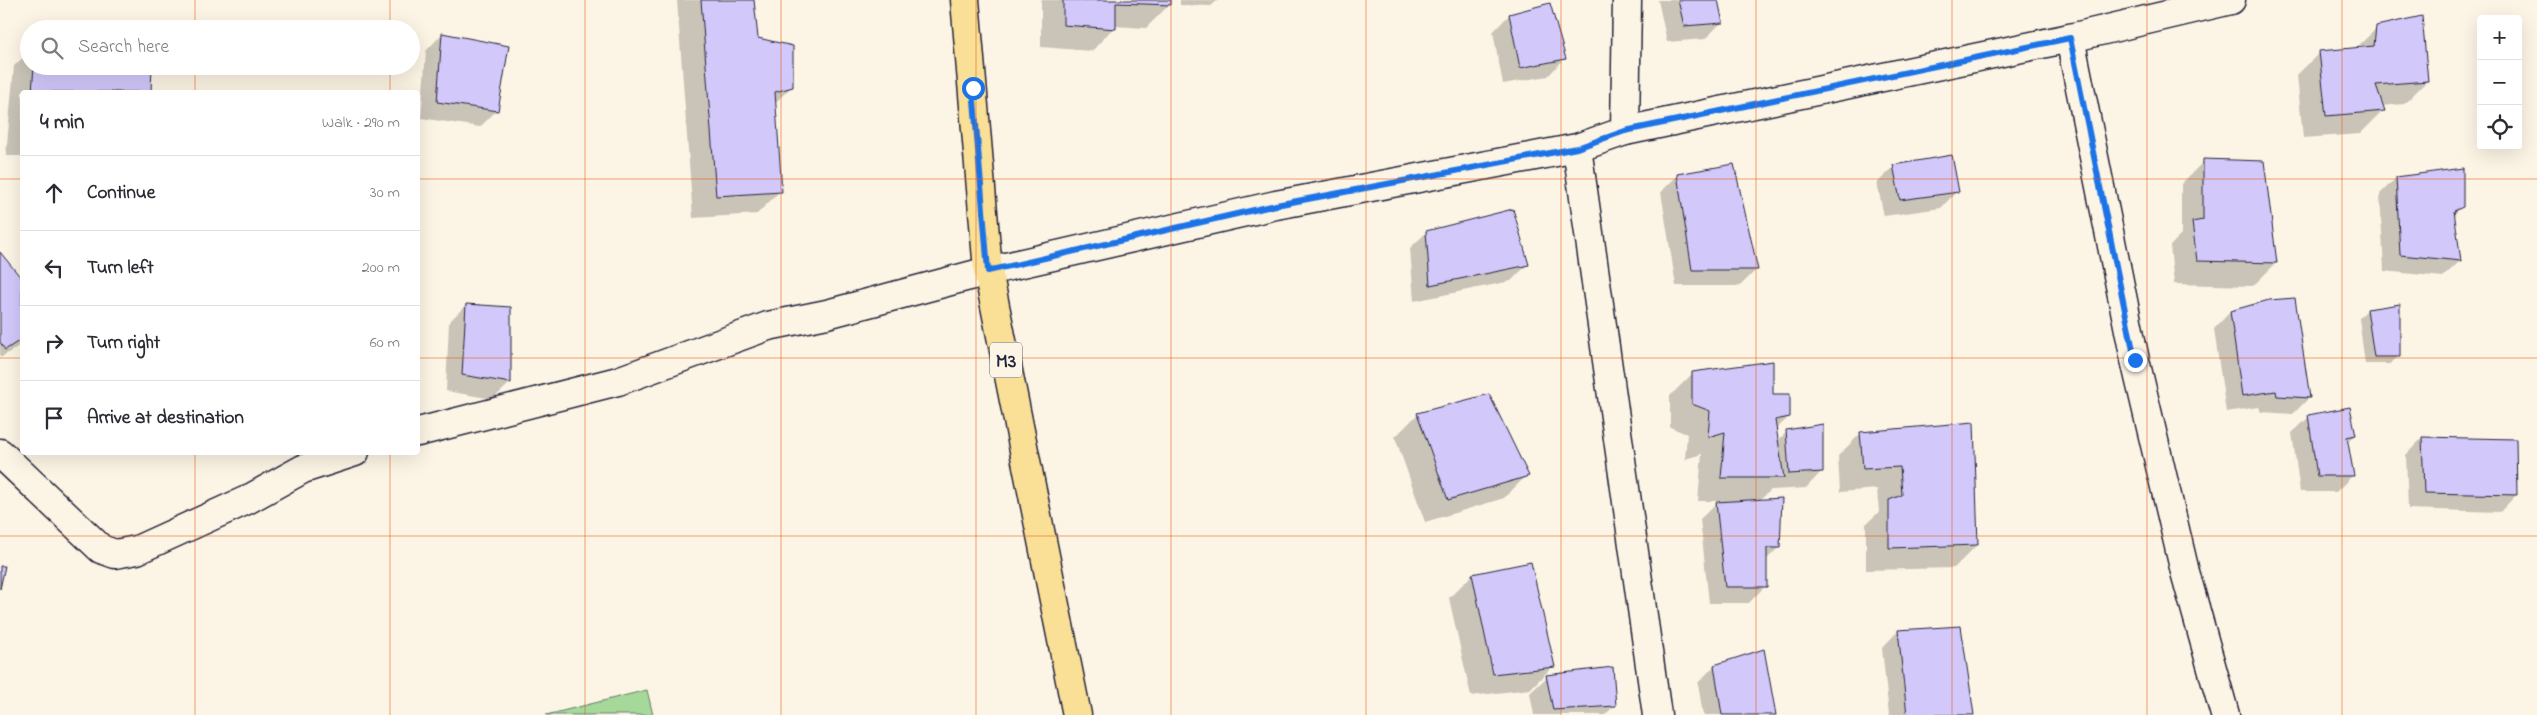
<!DOCTYPE html>
<html lang="en">
<head>
<meta charset="utf-8">
<style>
	body { margin:0; font-family:"Indie Flower",sans-serif; background:#f2f2f3; color:#2b2b33 }
	.controls { position:absolute; right:15px; top:15px; display:grid; overflow:hidden; border-radius:5px; box-shadow:0 5px 20px #0002 }
	.controls button { width:45px; height:45px; display:grid; place-items:center; padding:0; border:0; border-bottom:1px solid #e1e1e2; background:#fff; color:#2b2b33; font:25px sans-serif }
	.stop { position:absolute; width:15px; height:15px; margin:-11px; border:4px solid #1a73e8; border-radius:50%; background:#fff }
	.stop.end { background:#1a73e8; border-color:#fff; box-shadow:0 1px 5px #0008 }
	.list { margin:0; padding:0; list-style:none }
	h2 { display:flex; justify-content:space-between; align-items:center; height:65px; margin:0; padding:0 20px; font-size:21px }
	h2 small { font-size:16px; font-weight:400; color:#7c7c81 }
	.list li { display:grid; grid-template-columns:32px 1fr auto; gap:15px; align-items:center; box-sizing:border-box; height:75px; padding:0 20px; border-top:1px solid #e1e1e2 }
	.list b { display:block; font-size:19px; white-space:nowrap }
	.list em { font-size:16px; font-style:normal; color:#7c7c81 }
	.icon { flex:none; width:28px; height:28px; fill:none; stroke:currentColor; stroke-width:2; stroke-linecap:round; stroke-linejoin:round }
	.map { position:relative; flex:none; width:2537px; height:715px; overflow:hidden }
	.search { position:absolute; background:#fff; box-shadow:0 5px 20px #0002; left:20px; top:20px; width:400px; height:55px; display:flex; align-items:center; gap:12px; box-sizing:border-box; padding:0 18px; border-radius:28px; color:#7c7c81; font-size:19px }
	.panel { position:absolute; background:#fff; box-shadow:0 5px 20px #0002; left:20px; top:90px; width:400px; height:365px; border-radius:5px }
	.map>svg:first-child { display:block }
</style>
</head>
<body>
<div class="map">
<svg width="2537" height="715" viewBox="0 0 2537 715">
	<rect width="100%" height="100%" fill="#fcf5e5"/>
	<filter id="ink" filterUnits="userSpaceOnUse"><feTurbulence type="fractalNoise" baseFrequency=".02" numOctaves="2"/><feDisplacementMap in="SourceGraphic" scale="10" xChannelSelector="R" yChannelSelector="G"/><feConvolveMatrix kernelMatrix="1 2 1 2 8 2 1 2 1" color-interpolation-filters="sRGB"/></filter>
	<g filter="url(#ink)">
		<polygon fill="#a5d899" stroke="#647d6a" points="647,690 653,715 546,715"/>
		<g fill="#0003">
			<polygon points="677,0 753,0 757,39 791,87 775,103 780,191 757,214 693,218"/>
			<polygon points="1041,0 1170,0 1169,5 1146,28 1115,26 1092,51 1041,47"/>
			<polygon points="1180,0 1218,0 1211,6 1180,5"/>
			<polygon points="1658,0 1717,0 1722,22 1705,39 1667,42"/>
			<polygon points="1509,15 1564,59 1548,76 1503,84 1493,32"/>
			<polygon points="2377,28 2427,81 2404,104 2381,106 2383,111 2360,134 2303,138 2297,75 2320,52 2355,49"/>
			<polygon points="442,34 497,110 480,127 421,118 426,51"/>
			<polygon points="29,52 29,66 151,66 150,92 22,92 22,156 6,156 14,66"/>
			<polygon points="2204,161 2263,162 2276,263 2253,286 2174,284 2170,246 2181,235 2181,184"/>
			<polygon points="1894,167 1957,191 1941,208 1884,216 1877,183"/>
			<polygon points="1678,175 1757,269 1740,286 1676,286 1661,192"/>
			<polygon points="2396,178 2462,206 2454,215 2460,261 2443,277 2384,271 2380,194"/>
			<polygon points="1427,232 1527,265 1511,281 1414,301 1410,248"/>
			<polygon points="0,254 22,281 22,344 0,358"/>
			<polygon points="466,305 510,383 493,399 446,391 449,322"/>
			<polygon points="2367,310 2399,356 2390,364 2365,364 2359,318"/>
			<polygon points="2230,312 2309,398 2293,414 2261,412 2259,407 2226,412 2214,329"/>
			<polygon points="1693,373 1772,395 1789,417 1775,430 1777,441 1787,432 1822,471 1806,488 1771,490 1760,500 1779,547 1765,561 1765,586 1749,603 1709,603 1700,519 1719,501 1698,501 1702,454 1685,459 1687,434 1670,427 1670,396"/>
			<polygon points="1418,414 1527,475 1504,498 1425,522 1395,437"/>
			<polygon points="2309,417 2355,434 2347,442 2353,475 2336,492 2300,492 2292,433"/>
			<polygon points="1973,423 1977,545 1954,568 1866,570 1866,524 1879,512 1877,489 1840,492 1838,456 1861,433"/>
			<polygon points="2422,438 2514,440 2516,495 2500,512 2408,509 2406,455"/>
			<polygon points="1472,575 1553,666 1530,689 1471,696 1449,598"/>
			<polygon points="1898,631 1972,715 1889,715 1882,648"/>
			<polygon points="1714,666 1774,715 1703,715 1698,683"/>
			<polygon points="1547,677 1615,705 1605,715 1534,715 1530,693"/>
		</g>
		<g fill="#d2c8fa" stroke="#22223b">
			<polygon points="701,0 754,0 758,38 793,46 793,87 775,92 782,192 716,196"/>
			<polygon points="1063,0 1171,0 1171,5 1116,3 1116,29 1063,25"/>
			<polygon points="1678,0 1718,0 1723,23 1684,26"/>
			<polygon points="1550,3 1566,59 1520,68 1509,14"/>
			<polygon points="2422,16 2428,81 2376,85 2385,111 2326,116 2319,51 2374,46 2376,26"/>
			<polygon points="442,33 509,46 498,111 437,102"/>
			<polygon points="34,66 152,66 151,92 32,92"/>
			<polygon points="1952,155 1959,192 1900,200 1893,165"/>
			<polygon points="2203,159 2264,161 2277,263 2197,261 2192,222 2203,220"/>
			<polygon points="1734,164 1758,270 1692,270 1677,174"/>
			<polygon points="2463,168 2463,207 2454,211 2461,261 2400,255 2396,177"/>
			<polygon points="1513,209 1529,265 1430,285 1426,231"/>
			<polygon points="0,252 22,279 22,339 5,350 0,342"/>
			<polygon points="2295,298 2310,398 2277,396 2276,391 2242,396 2230,311 2269,300"/>
			<polygon points="466,304 511,307 511,383 462,375"/>
			<polygon points="2400,304 2400,357 2374,357 2367,309"/>
			<polygon points="1773,361 1773,394 1790,394 1790,417 1775,420 1784,478 1721,478 1725,432 1708,437 1710,411 1692,404 1692,372"/>
			<polygon points="1489,394 1529,476 1448,500 1417,413"/>
			<polygon points="2350,407 2356,435 2347,437 2354,476 2317,476 2308,415"/>
			<polygon points="1974,422 1978,545 1889,548 1889,500 1902,495 1900,467 1863,469 1860,432"/>
			<polygon points="1823,424 1823,472 1789,474 1786,430"/>
			<polygon points="2422,437 2516,439 2517,495 2424,493"/>
			<polygon points="1782,498 1780,548 1767,548 1767,587 1725,587 1716,502"/>
			<polygon points="1531,562 1555,667 1493,674 1472,574"/>
			<polygon points="0,566 5,566 0,589"/>
			<polygon points="1961,626 1974,715 1907,715 1898,630"/>
			<polygon points="1764,649 1776,715 1722,715 1714,665"/>
			<polygon points="1613,667 1616,706 1553,710 1546,675"/>
		</g>
		<g fill="none" stroke-linecap="round" stroke-linejoin="round">
			<defs>
				<g id="street">
					<polyline points="2070,38 2135,360 2185,572 2225,715"/>
					<polyline points="1625,131 1627,0"/>
					<polyline points="1577,148 1657,715"/>
					<polyline points="418,432 618,381 768,326 827,314 988,271 1276,205 1577,148 1625,131 2070,38 2231,0"/>
					<polyline points="0,453 101,549 115,554 137,550 247,500 303,469 355,452"/>
				</g>
				<polyline id="primary" points="965,0 988,271 1077,715"/>
			</defs>
			<use href="#street" stroke="#22223b" stroke-width="31"/>
			<use href="#primary" stroke="#22223b" stroke-width="31"/>
			<use href="#street" stroke="#fcf5e5" stroke-width="28"/>
			<use href="#primary" stroke="#fadf96" stroke-width="28"/>
		</g>
	</g>
	<g fill="none" stroke-linecap="round" stroke-linejoin="round" filter="url(#ink)">
		<polyline stroke="#1a73e8" stroke-width="6" points="973,88 988,271 1276,205 1577,148 1625,131 2070,38 2135,360"/>
	</g>
	<path fill="none" stroke="#e8590c" stroke-width="1" stroke-opacity="0.55" d="M195 0V29M390 0V29M585 0V715M781 0V715M976 0V715M1171 0V715M1366 0V715M1561 0V715M1756 0V715M1952 0V715M2147 0V715M2342 0V715M195 66V92M390 66V92M0 179H22M418 179H2537M0 358H22M418 358H2537M195 452V715M390 452V715M0 536H2537"/>
	<g text-anchor="middle" stroke-width="4.5" stroke-linejoin="round" paint-order="stroke">
		<rect fill="#fcf5e5" stroke="#63616e" stroke-width="1" x="990" y="342.5" width="32" height="35" rx="4"/>
		<g font-size="20" font-weight="bold" fill="#22223b">
			<text x="1006" y="367">M3</text>
		</g>
	</g>
</svg>
<div class="controls">
<button>+</button>
<button>−</button>
<button><svg class="icon" aria-label="locate" viewBox="0 0 24 24"><circle cx="12" cy="12" r="6"/><path d="M12 2v4M12 18v4M2 12h4M18 12h4"/></svg></button>
</div>
<div class="stop" style="left:973px;top:88px"></div>
<div class="stop end" style="left:2135px;top:360px"></div>
<div class="search"><svg class="icon" aria-label="search" viewBox="0 0 24 24"><circle cx="10" cy="10" r="6"/><path d="M15 15l6 6"/></svg>Search here</div>
<section class="panel">
<h2>4 min<small>Walk · 290 m</small></h2>
<ul class="list">
<li><svg class="icon" aria-label="ahead" viewBox="0 0 24 24"><path d="M12 20V5M6 11l6-6 6 6"/></svg><div><b>Continue</b></div><em>30 m</em></li>
<li><svg class="icon" aria-label="left" viewBox="0 0 24 24"><path d="M17 20v-9H6M10 6l-5 5 5 5"/></svg><div><b>Turn left</b></div><em>200 m</em></li>
<li><svg class="icon" aria-label="right" viewBox="0 0 24 24"><path d="M7 20v-9h11M14 6l5 5-5 5"/></svg><div><b>Turn right</b></div><em>60 m</em></li>
<li><svg class="icon" aria-label="arrive" viewBox="0 0 24 24"><path d="M6 21V4h12l-3 4 3 4H6"/></svg><div><b>Arrive at destination</b></div></li>
</ul>
</section>
</div>
</body>
</html>
